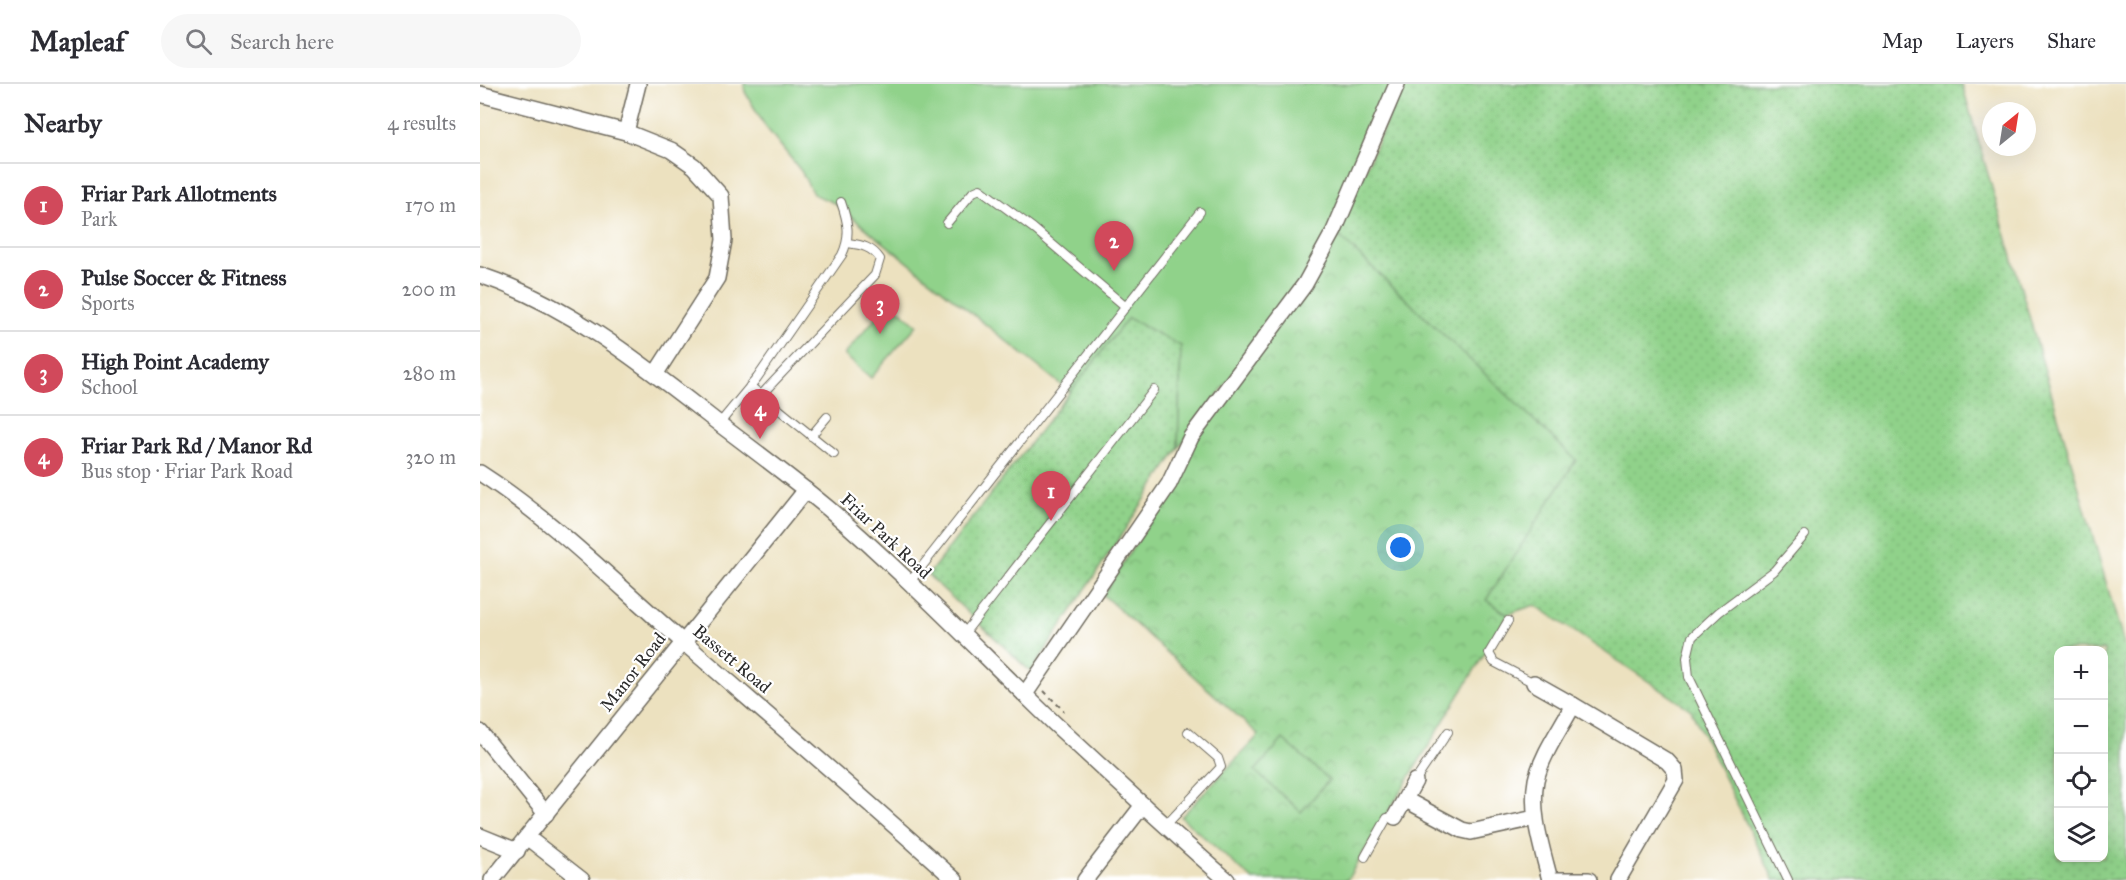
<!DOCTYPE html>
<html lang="en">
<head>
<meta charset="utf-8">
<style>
	body { margin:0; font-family:"IM FELL Great Primer",serif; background:#f7f7f7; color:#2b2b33 }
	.controls { position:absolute; right:18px; bottom:18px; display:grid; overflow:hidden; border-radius:12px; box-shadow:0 6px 24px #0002 }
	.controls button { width:54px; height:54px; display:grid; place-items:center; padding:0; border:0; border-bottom:2px solid #e1e1e2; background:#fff; color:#2b2b33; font:30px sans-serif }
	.compass { position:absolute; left:1502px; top:18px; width:54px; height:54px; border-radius:50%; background:#fff; box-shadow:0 6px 24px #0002; rotate:30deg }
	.you { position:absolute; left:921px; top:464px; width:21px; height:21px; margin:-15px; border:4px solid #fff; border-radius:50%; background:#1a73e8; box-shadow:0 0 0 9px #1a73e833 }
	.badge { display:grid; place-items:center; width:39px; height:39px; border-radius:50%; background:#d1495b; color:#fff; font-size:20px; font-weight:700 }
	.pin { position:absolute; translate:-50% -50px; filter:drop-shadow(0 2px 3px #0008) }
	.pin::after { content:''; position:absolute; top:32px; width:21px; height:18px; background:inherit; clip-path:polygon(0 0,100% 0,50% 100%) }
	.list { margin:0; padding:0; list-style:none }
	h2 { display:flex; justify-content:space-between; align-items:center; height:78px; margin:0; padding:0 24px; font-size:26px }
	h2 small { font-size:20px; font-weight:400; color:#7c7c81 }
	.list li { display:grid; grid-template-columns:39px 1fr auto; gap:18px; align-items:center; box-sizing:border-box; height:84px; padding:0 24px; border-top:2px solid #e1e1e2 }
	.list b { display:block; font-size:22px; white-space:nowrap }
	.list p { margin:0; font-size:20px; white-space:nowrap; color:#7c7c81 }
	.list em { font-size:20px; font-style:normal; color:#7c7c81 }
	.icon { flex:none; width:33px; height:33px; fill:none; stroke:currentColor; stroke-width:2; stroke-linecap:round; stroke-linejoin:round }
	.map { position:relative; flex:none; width:1646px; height:796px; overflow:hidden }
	header { display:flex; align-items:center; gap:36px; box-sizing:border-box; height:84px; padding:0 30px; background:#fff; border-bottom:2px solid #e1e1e2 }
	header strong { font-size:28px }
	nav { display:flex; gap:33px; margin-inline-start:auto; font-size:21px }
	.search { width:420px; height:54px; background:#f7f7f7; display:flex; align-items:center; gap:15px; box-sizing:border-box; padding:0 21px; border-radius:33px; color:#7c7c81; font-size:22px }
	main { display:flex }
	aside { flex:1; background:#fff }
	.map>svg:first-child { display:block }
</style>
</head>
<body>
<header>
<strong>Mapleaf</strong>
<div class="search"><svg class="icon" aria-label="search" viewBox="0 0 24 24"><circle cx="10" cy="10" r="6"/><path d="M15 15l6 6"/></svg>Search here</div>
<nav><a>Map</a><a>Layers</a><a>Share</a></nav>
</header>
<main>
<aside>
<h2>Nearby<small>4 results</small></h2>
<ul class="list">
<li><span class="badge">1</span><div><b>Friar Park Allotments</b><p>Park</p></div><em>170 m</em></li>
<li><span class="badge">2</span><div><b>Pulse Soccer &amp; Fitness</b><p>Sports</p></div><em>200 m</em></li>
<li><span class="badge">3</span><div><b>High Point Academy</b><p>School</p></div><em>280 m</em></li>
<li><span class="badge">4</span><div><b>Friar Park Rd / Manor Rd</b><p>Bus stop · Friar Park Road</p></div><em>320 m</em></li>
</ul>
</aside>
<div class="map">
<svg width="1646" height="796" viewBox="0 0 1646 796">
	<defs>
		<pattern id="grass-dots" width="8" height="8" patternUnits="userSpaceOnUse" patternTransform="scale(1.5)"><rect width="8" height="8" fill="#90d28a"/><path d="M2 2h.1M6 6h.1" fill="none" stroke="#7cb477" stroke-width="1.8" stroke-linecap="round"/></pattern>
		<pattern id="park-crowns" width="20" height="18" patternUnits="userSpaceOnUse" patternTransform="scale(1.5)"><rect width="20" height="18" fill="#90d28a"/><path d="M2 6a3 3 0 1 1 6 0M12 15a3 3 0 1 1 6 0" fill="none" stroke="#7cb477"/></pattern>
	</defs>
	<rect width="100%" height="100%" fill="#fff"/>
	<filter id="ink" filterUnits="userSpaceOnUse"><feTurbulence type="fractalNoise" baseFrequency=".0167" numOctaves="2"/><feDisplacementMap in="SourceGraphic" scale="12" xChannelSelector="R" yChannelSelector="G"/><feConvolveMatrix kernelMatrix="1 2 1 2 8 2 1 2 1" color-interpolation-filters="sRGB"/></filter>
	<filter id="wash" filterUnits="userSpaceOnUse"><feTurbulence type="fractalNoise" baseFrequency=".008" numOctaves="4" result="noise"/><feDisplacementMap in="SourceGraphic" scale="24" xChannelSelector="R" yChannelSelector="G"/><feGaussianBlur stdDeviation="1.35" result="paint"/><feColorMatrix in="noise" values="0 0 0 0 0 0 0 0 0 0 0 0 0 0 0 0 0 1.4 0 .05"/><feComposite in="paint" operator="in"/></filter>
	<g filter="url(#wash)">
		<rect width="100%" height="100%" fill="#ece1bf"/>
		<g fill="url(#grass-dots)" stroke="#5e7e5a" stroke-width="1.5" fill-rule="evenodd">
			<path d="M923 0H1482L1646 567V796H1294L1211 626 1055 521 1028 530 1005 516 857 150ZM1578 566H1624V774H1578Z"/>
			<polygon points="648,233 701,262 698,365 551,588 448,491"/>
		</g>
		<polygon fill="url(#park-crowns)" stroke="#5e7e5a" stroke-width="1.5" points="857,150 1096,376 1006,516 1028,531 867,796 773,796 701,733 779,651 623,511 700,389 716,355"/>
		<g fill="#90d28a" stroke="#5e7e5a" stroke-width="1.5">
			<polygon points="264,0 914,0 851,148 820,200 698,365 701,262 648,234 590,308 354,119 333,110 321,87 285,42 265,8"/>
			<polygon points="410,217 437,241 391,294 364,271"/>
			<polygon points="803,655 849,696 821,728 775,687"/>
		</g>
	</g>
	<g filter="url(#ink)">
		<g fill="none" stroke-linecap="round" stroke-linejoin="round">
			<defs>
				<g id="lane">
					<polyline points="467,139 493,108 500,105 553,144 646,223"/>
					<polyline points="270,302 354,370"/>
					<path d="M281 311 395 191 400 175C392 163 382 161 368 159"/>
					<path d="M239 340 277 294 362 171C371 152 368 138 361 118"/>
					<polyline points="331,352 347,333"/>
					<polyline points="429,499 720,128"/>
					<polyline points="1028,537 1009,569 1014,578 1054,599"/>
					<polyline points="483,551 674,306"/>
					<polyline points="935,697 968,648"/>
					<polyline points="685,742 741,683 738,674 708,648"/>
					<polyline points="885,773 907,734 915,733"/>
					<polyline points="1308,796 1209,593 1207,574 1212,553 1239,528 1294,487 1325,451"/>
				</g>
				<g id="street">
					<polyline points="0,10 146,48 191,66 214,82 241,112 244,156 237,194 176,289"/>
					<polyline points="146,48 158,0"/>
					<path d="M0 191C92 222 166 283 242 342 278 369 314 396 349 425 427 492 500 568 574 639 631 692 688 745 747 796"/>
					<path d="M0 389C73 436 136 500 202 557 293 636 385 714 475 796"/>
					<polyline points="1054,599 1093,621"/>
					<polyline points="545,610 689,400 711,353 825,200 854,147 917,0"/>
					<polyline points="0,648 66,730"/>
					<polyline points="926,716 982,746 991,748 1055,734"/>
					<polyline points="915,733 935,697"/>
					<polyline points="0,752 37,767"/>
					<polyline points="48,754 102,796"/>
					<polyline points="12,796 326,406"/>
					<polyline points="605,796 663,721"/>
					<path d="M1070 796C1062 764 1050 729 1056 696 1062 670 1081 644 1093 621L1187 677 1195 686 1196 696 1138 796"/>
					<polyline points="1075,796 1109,796"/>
				</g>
			</defs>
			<use href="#lane" stroke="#6f6b5f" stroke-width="10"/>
			<use href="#street" stroke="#6f6b5f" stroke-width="18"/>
			<polyline stroke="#6f6b5f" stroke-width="2" stroke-dasharray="4.5 4.5" stroke-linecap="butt" points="564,607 584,627"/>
			<use href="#lane" stroke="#fff" stroke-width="8"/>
			<use href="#street" stroke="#fff" stroke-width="15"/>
		</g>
	</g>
	<g text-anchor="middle" stroke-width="4.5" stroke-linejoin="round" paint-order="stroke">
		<g font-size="18" fill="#2b2b2b" stroke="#fff">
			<text transform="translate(406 452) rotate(43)" y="6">Friar Park Road</text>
			<text transform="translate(252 575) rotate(40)" y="6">Bassett Road</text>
			<text transform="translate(153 588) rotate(-52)" y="6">Manor Road</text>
		</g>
	</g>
</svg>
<div class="controls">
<button>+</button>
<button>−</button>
<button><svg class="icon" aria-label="locate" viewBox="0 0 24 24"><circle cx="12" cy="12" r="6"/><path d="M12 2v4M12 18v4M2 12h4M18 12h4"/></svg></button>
<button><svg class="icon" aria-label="layers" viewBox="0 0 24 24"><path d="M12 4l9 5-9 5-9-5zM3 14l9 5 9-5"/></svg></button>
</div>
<svg class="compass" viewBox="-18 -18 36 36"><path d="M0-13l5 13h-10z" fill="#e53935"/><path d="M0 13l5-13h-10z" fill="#7c7c81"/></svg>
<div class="you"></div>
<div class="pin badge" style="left:571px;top:437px">1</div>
<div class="pin badge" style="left:634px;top:187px">2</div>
<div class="pin badge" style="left:400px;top:250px">3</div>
<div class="pin badge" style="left:280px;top:355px">4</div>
</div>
</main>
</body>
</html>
